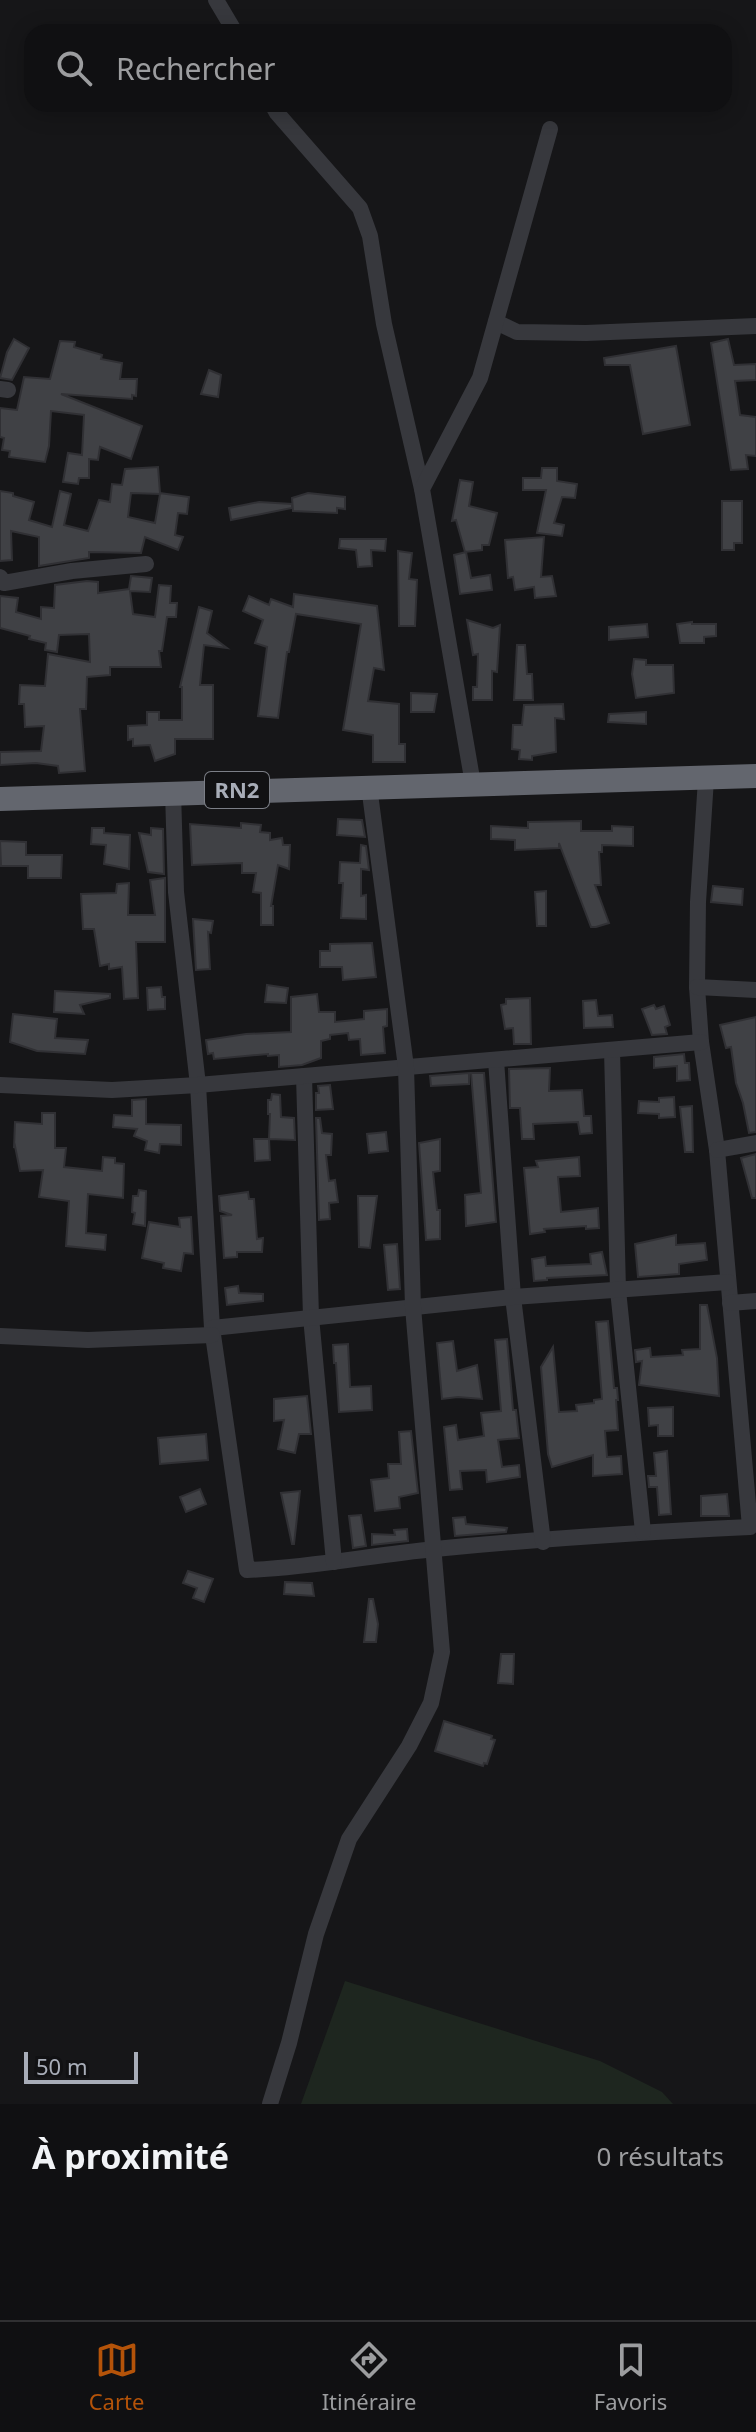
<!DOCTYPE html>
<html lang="fr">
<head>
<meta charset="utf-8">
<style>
	body { margin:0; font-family:"Noto Sans",sans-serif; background:#1e1e20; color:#f1f3f6 }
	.scale { position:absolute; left:24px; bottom:20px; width:114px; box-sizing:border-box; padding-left:8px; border:4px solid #a8adb8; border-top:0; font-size:22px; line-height:28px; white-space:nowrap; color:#a8adb8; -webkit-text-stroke:6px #111113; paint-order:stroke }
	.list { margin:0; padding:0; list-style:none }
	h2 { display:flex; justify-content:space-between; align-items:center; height:104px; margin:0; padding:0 32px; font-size:34px }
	h2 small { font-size:26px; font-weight:400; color:#9c9d9f }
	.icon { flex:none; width:44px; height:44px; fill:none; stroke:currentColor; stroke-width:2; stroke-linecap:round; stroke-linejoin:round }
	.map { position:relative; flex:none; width:756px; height:2104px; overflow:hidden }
	.search { position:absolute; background:#101012; box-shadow:0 4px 20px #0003; left:24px; right:24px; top:24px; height:88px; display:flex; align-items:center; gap:20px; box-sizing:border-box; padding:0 28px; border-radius:24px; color:#9c9d9f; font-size:30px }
	.sheet { height:216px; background:#101012 }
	nav { display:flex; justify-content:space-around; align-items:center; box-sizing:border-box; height:112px; border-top:2px solid #303032; background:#101012; font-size:22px; color:#9c9d9f }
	nav a { display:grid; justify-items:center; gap:4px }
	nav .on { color:#b45309 }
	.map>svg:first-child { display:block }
</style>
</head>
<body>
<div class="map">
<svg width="756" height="2104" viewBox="0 0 756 2104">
	<rect width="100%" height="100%" fill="#161618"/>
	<polygon fill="#1e261f" points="345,1981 600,2061 662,2092 673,2104 301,2104"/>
	<g fill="#404145" stroke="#303034" stroke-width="2" fill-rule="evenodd">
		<polygon points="14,339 29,348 12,380 0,378 7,352"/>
		<polygon points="728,339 734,365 756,364 756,380 735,381 740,415 756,417 756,456 746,455 748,469 731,470 711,343"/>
		<polygon points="60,341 75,342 74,347 102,355 101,359 122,363 120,379 137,379 136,396 132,395 132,399 61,394 142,426 131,459 100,447 98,460 89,459 89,478 79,478 78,484 63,482 68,453 82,455 84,415 51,411 49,446 45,462 9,457 10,451 2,450 4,438 0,437 0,408 17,410 24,377 50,379"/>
		<polygon points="676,346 690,425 643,434 630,365 605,365 604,358"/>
		<polygon points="209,370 221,375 218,397 201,394"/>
		<path d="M158 467 160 493 189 497 187 514 178 513 175 535 183 537 178 550 145 537 141 553 89 552V558L39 566V537L11 531 12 560 0 561V491L13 493V496L34 502 29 520 52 527 60 491 71 494 64 525 88 531 99 500 110 502 112 484 122 485 125 469ZM131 493 160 494 155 523 128 517Z"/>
		<polygon points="542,468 557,468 557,481 577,484 575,498 562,497 554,523 564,525 562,536 537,533 546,490 523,490 523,478 541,478"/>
		<polygon points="460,480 473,482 469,506 497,513 489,545 482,545 482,550 465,552 456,520 452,521"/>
		<polygon points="308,493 345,497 345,509 337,508 337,513 293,511 292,498"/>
		<polygon points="722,501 742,501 742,543 734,543 734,550 722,550"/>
		<polygon points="259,502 292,504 292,508 231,520 229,508"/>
		<polygon points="544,537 541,577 552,576 556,596 535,598 534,587 515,590 513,577 508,578 505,540"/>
		<polygon points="340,539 386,539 385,551 371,550 372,566 358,567 356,550 339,548"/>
		<polygon points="398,551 412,553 409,579 417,580 415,626 399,626"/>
		<polygon points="466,552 471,578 490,575 492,590 460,594 454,555"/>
		<polygon points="131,576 152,578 150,592 130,591 133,614 155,617 159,585 171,586 170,603 177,603 176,617 167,617 162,651 159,651 161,667 110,667 110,675 87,677 86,709 80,709 85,771 59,773 58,766 36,763 0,765 0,752 41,751 44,726 25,727 24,704 19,704 20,685 45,686 48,654 90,662 89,634 59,635 57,652 45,650 46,643 29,639 30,636 0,628 0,596 18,598 16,612 41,619 41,607 54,608 55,585 87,581 98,582 98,593 129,589"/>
		<polygon points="294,594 377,606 384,670 374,668 368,701 399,704 399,744 405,744 405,762 373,762 373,735 343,730 361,624 296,614 289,652 287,652 278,718 258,716 267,647 255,643 263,620 243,611 249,596 269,605 271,599 293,607"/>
		<polygon points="199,607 212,611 207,633 227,648 204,645 200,685 213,685 213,739 175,739 175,754 155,761 150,745 133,746 133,739 128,740 128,726 147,725 147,712 159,712 159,720 182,720 182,687 180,687"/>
		<polygon points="467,620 493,628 500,625 497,672 492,671 492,700 473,700 473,687 477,687 478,654 473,655"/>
		<polygon points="692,622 692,624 716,624 716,636 704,637 704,643 680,643 677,624"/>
		<polygon points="647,624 648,637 609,640 609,627"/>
		<polygon points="517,645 525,645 527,674 532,674 533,700 514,700"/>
		<polygon points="634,659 646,660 646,665 673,665 674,693 636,698 632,674"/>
		<polygon points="411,693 437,694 434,712 411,712"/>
		<polygon points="563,704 564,719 555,718 556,752 532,756 532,760 519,759 520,750 512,749 513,725 522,725 524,705"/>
		<polygon points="646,712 646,724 608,722 609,714"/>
		<polygon points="338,819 362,820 365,837 337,835"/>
		<polygon points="581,821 581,831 612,831 612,826 633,827 633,846 602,845 602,852 599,852 601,885 595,885 609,923 596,927 591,927 559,843 559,848 515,850 515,840 491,839 491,826 528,828 528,822"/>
		<polygon points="241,823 261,825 260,832 270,833 270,840 282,838 283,845 290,845 289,869 278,865 271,906 273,906 273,925 261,925 261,893 253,892 256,873 242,873 242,863 192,865 190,824 241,828"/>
		<polygon points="92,828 104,828 104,833 130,835 129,869 104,864 106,845 91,844"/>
		<polygon points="151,828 163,829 164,874 148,872 139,833 151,835"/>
		<polygon points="0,841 26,842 26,855 62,855 61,878 28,878 28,866 1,866"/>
		<polygon points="361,845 366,846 369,870 361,869 361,896 366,895 366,919 341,918 343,883 339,883 340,862 360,863"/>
		<polygon points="165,878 165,942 136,942 138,998 124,999 122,967 109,969 109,964 100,966 94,929 83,929 81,894 116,893 117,884 129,883 128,915 155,915 150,880"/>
		<polygon points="713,886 743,889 742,905 711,902"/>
		<polygon points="546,891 546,926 537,926 535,892"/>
		<polygon points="193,919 213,921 211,933 208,932 210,969 196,970"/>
		<polygon points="372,943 376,977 343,980 342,967 320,967 320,951 330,951 330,944"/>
		<polygon points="267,985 288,988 286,1003 265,1002"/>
		<polygon points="161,987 162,997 165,997 165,1009 148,1010 147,988"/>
		<polygon points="55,991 110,994 110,998 80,1005 84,1014 54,1012"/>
		<polygon points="317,994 319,1012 335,1012 335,1022 364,1019 364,1011 387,1009 387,1026 383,1027 385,1053 361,1055 360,1039 349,1040 348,1033 330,1035 330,1039 321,1041 321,1058 302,1065 279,1067 279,1055 268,1056 268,1054 214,1059 213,1053 208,1054 206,1040 246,1034 291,1032 291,997"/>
		<polygon points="530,998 531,1044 514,1044 513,1028 505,1029 501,1005 506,1004 506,999"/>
		<polygon points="596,1000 598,1016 612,1015 613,1027 584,1028 583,1001"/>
		<polygon points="654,1005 656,1009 664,1006 670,1025 665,1027 667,1034 652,1035 642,1009"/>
		<polygon points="13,1014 57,1019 55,1038 88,1040 85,1054 37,1051 10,1042"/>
		<polygon points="756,1017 756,1132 749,1133 743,1103 736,1083 731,1047 726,1048 720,1025"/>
		<polygon points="684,1054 685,1063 689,1063 690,1080 677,1081 677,1066 654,1068 654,1057"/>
		<polygon points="550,1068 549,1091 582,1090 584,1116 591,1116 592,1133 580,1134 578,1122 533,1124 534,1139 522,1139 520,1108 510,1108 509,1069"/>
		<polygon points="469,1073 469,1084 431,1086 430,1076"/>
		<polygon points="471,1073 484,1073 496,1222 466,1226 465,1195 481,1193"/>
		<polygon points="330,1085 333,1109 316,1110 316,1093 319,1093 318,1086"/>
		<polygon points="272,1094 280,1095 281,1117 294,1118 295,1140 269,1139 270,1160 255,1161 254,1139 269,1139 270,1114 268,1114 268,1100 271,1100"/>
		<polygon points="674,1097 675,1117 659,1118 659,1114 638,1113 639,1101 659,1102 659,1098"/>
		<polygon points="146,1099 146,1124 181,1125 181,1145 160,1144 159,1153 145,1150 147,1141 134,1136 137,1129 113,1127 114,1115 132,1116 132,1100"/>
		<polygon points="692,1106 693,1152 685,1152 680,1107"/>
		<polygon points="42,1113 55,1113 55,1148 66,1148 64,1167 102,1171 103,1157 115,1158 115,1163 124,1164 123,1198 88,1194 86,1233 106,1235 105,1250 66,1246 69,1201 39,1197 43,1170 20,1171 15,1146 14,1148 15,1122 42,1124"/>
		<polygon points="316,1118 320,1118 322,1133 332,1134 331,1155 326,1155 329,1181 335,1180 338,1202 329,1203 330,1219 319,1220"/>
		<polygon points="386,1132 388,1151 369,1153 367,1134"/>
		<polygon points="440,1139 440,1171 433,1172 437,1210 440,1210 440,1239 426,1240 419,1143"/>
		<polygon points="756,1154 756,1198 752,1198 741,1158"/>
		<polygon points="579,1157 580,1176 558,1177 561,1212 598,1208 599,1228 586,1229 586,1226 544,1229 545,1232 530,1234 524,1168 538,1167 536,1161"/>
		<polygon points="139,1190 146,1191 145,1226 133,1224 135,1213 132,1212 133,1196 138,1196"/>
		<polygon points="248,1192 249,1199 254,1199 257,1239 263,1238 262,1252 237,1252 237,1257 224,1258 221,1216 232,1215 220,1211 219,1196"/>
		<polygon points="358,1196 377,1196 370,1248 359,1247"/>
		<polygon points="191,1217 193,1254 184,1253 181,1271 163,1268 164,1263 142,1258 149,1222 180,1227 179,1218"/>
		<polygon points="676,1235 676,1245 705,1243 707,1260 679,1264 679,1274 638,1277 635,1244"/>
		<polygon points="397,1244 400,1289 388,1290 384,1245"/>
		<polygon points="602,1252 607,1275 547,1278 547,1280 534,1281 532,1259 545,1257 546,1266 591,1264 590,1254"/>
		<polygon points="238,1286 239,1293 263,1294 263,1301 227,1305 225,1288"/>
		<polygon points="700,1305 707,1305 717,1358 719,1396 639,1385 642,1361 636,1362 635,1350 650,1348 651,1357 683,1355 682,1350 700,1349"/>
		<polygon points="608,1321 614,1388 617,1388 618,1400 616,1400 618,1430 605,1431 607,1457 621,1456 622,1474 593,1476 593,1455 552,1467 548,1454 541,1367 553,1347 559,1412 577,1411 576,1405 594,1403 594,1400 602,1399 596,1322"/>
		<polygon points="507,1339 513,1410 516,1410 519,1438 498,1440 502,1467 519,1465 520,1477 487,1482 486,1470 460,1471 462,1489 450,1490 444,1427 456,1425 458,1440 484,1436 481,1413 501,1411 495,1340"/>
		<polygon points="453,1341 457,1371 477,1365 482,1399 458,1397 442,1399 437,1343"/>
		<polygon points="348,1344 350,1387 371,1386 372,1410 339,1412 336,1363 334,1363 333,1345"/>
		<polygon points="307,1396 311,1434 299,1434 295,1453 278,1449 284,1420 274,1421 274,1399"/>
		<polygon points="673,1407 673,1436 658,1436 658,1425 649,1426 648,1408"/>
		<polygon points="411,1431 418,1493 399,1497 400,1508 375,1511 371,1480 389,1478 388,1464 401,1464 399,1432"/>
		<polygon points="206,1434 208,1460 160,1464 158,1438"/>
		<polygon points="667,1451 671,1514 659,1515 657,1487 649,1487 648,1476 656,1476 654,1453"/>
		<polygon points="200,1489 206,1504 186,1512 180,1497"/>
		<polygon points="300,1491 294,1544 292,1544 281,1493"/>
		<polygon points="727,1494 729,1516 701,1516 701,1496"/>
		<polygon points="361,1515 366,1546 353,1548 349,1516"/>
		<polygon points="465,1517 466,1524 507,1528 506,1532 455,1536 453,1518"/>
		<polygon points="407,1529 408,1541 372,1545 372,1534 395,1535 394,1530"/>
		<polygon points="188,1571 213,1579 204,1602 193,1598 197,1588 183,1583"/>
		<polygon points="285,1582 312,1583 314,1596 284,1594"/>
		<polygon points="369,1599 373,1599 378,1624 376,1642 364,1642"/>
		<polygon points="501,1654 514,1654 513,1684 498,1683"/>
		<polygon points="444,1721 492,1736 491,1739 495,1740 487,1764 484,1763 483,1766 435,1751"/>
	</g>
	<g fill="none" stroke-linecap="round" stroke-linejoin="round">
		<g stroke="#37383d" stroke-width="16">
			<polyline points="216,0 235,32"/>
			<polyline points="272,104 277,113 360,208 370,236 384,324 422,489"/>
			<polyline points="496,322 517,332 586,333 756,326"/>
			<polyline points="0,389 8,390"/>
			<polyline points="0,577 4,583 72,571 146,564"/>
			<polyline points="473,784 422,489 480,378 550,129"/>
			<path d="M173 792 176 892 198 1085 212 1328 247 1570C310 1568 372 1555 435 1549 539 1539 645 1532 750 1527L717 1150 701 1042 697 987 698 902 706 779"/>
			<polyline points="697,987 756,990"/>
			<polyline points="612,1050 618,1290 643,1532"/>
			<polyline points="496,1060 513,1297 543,1542"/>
			<polyline points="304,1076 311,1317 334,1562"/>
			<polyline points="0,1085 112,1090 198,1085 701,1042"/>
			<polyline points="717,1150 756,1143"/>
			<polyline points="730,1303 756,1301"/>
			<polyline points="212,1328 513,1297 728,1282"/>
			<polyline points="0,1336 88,1340 212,1335"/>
			<polyline points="270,2104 289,2043 316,1934 349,1839 409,1746 431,1703 442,1652 413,1307 406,1067 369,786"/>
		</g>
		<polyline stroke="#63666e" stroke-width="24" points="0,799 756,776"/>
	</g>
	<g text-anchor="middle" stroke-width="6" stroke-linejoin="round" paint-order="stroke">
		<rect fill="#111113" stroke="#7b7e86" stroke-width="2" x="205" y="772" width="64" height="36" rx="6"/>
		<g font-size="22" font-weight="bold" fill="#a8adb8">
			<text x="237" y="798">RN2</text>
		</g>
	</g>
</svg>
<div class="scale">50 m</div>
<div class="search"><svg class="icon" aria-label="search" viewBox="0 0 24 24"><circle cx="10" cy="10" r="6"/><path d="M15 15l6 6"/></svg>Rechercher</div>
</div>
<section class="sheet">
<h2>À proximité<small>0 résultats</small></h2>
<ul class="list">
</ul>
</section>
<nav>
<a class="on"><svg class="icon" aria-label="map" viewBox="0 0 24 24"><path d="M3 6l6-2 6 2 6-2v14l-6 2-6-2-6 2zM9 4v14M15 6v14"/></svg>Carte</a>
<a><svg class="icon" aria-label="directions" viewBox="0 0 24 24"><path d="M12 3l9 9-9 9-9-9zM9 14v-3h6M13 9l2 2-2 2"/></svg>Itinéraire</a>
<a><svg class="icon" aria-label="saved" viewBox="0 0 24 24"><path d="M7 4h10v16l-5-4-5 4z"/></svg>Favoris</a>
</nav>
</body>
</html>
